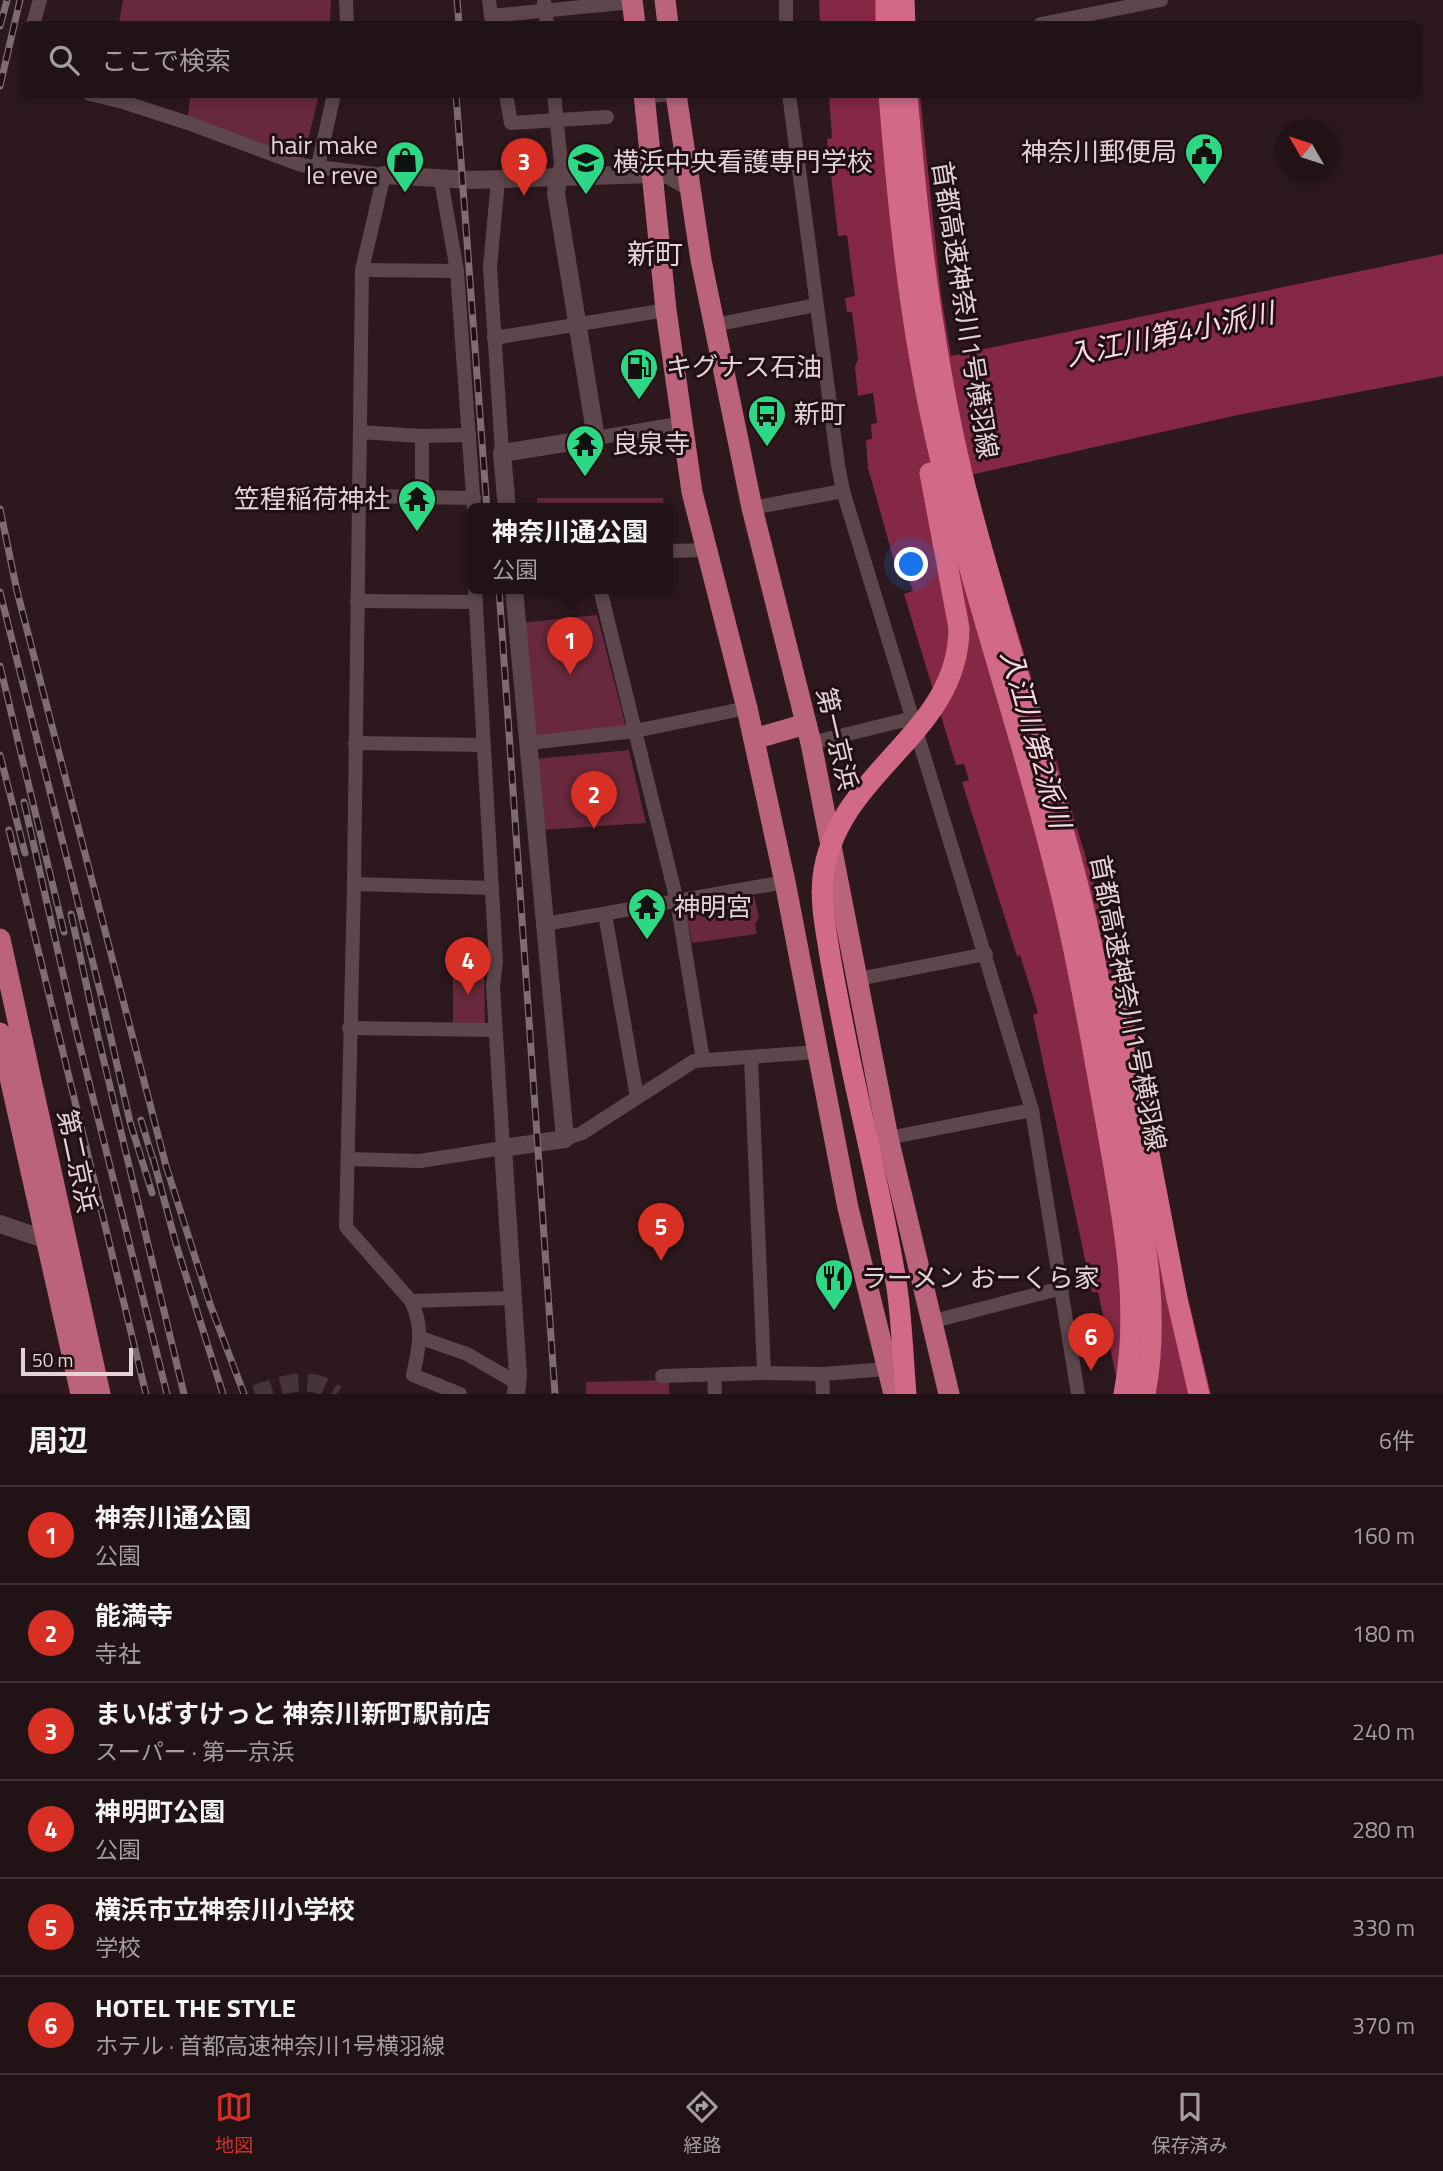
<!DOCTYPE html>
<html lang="ja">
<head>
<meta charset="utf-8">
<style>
	body { margin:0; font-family:"Titillium Web","Noto Sans JP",sans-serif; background:#291b1f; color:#f1f3f6 }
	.compass { position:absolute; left:1275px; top:119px; width:63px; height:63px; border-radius:50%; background:#211216; box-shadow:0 4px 10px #0003; rotate:309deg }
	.scale { position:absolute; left:21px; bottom:18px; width:112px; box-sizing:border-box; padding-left:7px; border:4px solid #e1d3d6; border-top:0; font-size:19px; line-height:24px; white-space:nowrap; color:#e1d3d6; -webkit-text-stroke:5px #220f14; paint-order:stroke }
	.you { position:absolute; left:912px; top:565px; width:24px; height:24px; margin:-18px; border:5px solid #fff; border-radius:50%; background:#1a73e8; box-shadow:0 0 0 10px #1a73e833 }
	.badge { display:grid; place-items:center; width:46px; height:46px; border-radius:50%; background:#d93025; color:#fff; font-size:23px; font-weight:700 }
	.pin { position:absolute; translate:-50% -58px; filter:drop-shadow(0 2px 4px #0008) }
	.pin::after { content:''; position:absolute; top:37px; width:24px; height:21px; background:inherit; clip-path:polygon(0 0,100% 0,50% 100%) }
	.popup { position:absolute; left:467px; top:503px; width:206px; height:91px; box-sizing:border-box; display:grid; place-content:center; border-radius:10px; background:#211216; filter:drop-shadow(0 2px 5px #0005); font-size:23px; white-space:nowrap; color:#a29ea1 }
	.popup b { font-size:26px; color:#f1f3f6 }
	.popup::after { content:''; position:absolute; left:50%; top:100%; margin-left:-14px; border:14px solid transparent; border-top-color:#211216 }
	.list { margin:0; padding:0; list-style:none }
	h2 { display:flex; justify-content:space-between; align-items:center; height:91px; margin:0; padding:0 28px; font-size:30px }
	h2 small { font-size:23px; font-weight:400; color:#a29ea1 }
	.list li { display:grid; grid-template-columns:46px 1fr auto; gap:21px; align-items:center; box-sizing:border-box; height:98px; padding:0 28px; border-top:2px solid #3e3235 }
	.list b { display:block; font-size:26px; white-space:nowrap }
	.list p { margin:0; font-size:23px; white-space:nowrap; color:#a29ea1 }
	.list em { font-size:23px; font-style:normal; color:#a29ea1 }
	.icon { flex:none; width:38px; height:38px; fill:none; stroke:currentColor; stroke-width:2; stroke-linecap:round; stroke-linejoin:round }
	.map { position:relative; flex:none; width:1443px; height:1394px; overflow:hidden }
	.search { position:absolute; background:#211216; box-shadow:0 4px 10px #0003; left:21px; right:21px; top:21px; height:77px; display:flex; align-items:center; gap:18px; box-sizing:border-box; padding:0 24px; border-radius:10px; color:#a29ea1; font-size:26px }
	.sheet { height:679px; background:#211216 }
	nav { display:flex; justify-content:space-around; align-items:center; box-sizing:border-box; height:98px; border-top:2px solid #3e3235; background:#211216; font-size:19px; color:#a29ea1 }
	nav a { display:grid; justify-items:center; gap:4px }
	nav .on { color:#d93025 }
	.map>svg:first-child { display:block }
</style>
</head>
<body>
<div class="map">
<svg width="1443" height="1394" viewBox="0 0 1443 1394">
	<rect width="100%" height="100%" fill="#2c181d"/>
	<g fill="#68293c">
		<polygon points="123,0 331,0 330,24 119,24"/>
		<polygon points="190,95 319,95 303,160 188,117"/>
		<polygon points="537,498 663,498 665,509 537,509"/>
		<polygon points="597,615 626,727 540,737 533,732 521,623"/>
		<polygon points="629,750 646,823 542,830 536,759"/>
		<polygon points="754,896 759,917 755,925 757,934 692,943 685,909"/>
		<polygon points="484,967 485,1023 453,1023 453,968"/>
		<polygon points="669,1380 669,1394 586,1394 586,1382"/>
	</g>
	<g fill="#842846">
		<polygon points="819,0 913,0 913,24 820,24"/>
		<polygon points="829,95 920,95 941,295 951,356 1443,254 1443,376 1238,415 970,475 1096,891 1118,1005 1211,1394 1120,1394 1098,1292 1092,1292 1033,1015 1038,1013 1020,955 1017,956 962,782 969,780 964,764 956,765 904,594 913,591 901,559 894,561 868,468 866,440 872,439 871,424 877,423 873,393 858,396 855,367 858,359 852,312 847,312 845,298 855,296 847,235 838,236 827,139 832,138"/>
	</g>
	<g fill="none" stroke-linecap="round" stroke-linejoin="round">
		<path stroke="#473439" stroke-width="18" stroke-dasharray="18 9" stroke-linecap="butt" d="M255 1394C281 1385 312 1373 336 1394"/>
		<g stroke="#5e474c" stroke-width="14">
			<polyline points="346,0 347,24"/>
			<polyline points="489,0 492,23"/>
			<polyline points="786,0 786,24"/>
			<polyline points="544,1 547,24"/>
			<polyline points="491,16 632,2"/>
			<polyline points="33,24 40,0"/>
			<polyline points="1041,24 1161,0"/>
			<path d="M90 94 123 102 188 123 301 165 384 175 362 270 354 884 346 1227 411 1301C424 1327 419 1348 413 1375L460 1394"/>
			<polyline points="506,94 511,123 607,117"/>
			<polyline points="554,94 561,164 558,178"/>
			<polyline points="789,94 838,465 843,491 1032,1110 1078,1394"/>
			<polyline points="644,97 670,94"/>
			<polyline points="318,166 334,94"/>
			<polyline points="441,180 457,271 474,509"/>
			<polyline points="498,180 490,267 502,453"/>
			<polyline points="362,270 457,271"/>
			<polyline points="714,325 816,305"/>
			<polyline points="494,338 666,310"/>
			<polyline points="360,432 422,436 469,435"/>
			<polyline points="596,438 683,423"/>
			<polyline points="359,496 474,498"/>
			<polyline points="422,498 422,436"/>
			<polyline points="752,508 843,491"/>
			<polyline points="668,551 708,550"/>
			<polyline points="600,589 677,901 703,1060"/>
			<polyline points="357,601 476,602"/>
			<polyline points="355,743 484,745"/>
			<polyline points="529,743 635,731 747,708"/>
			<polyline points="811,743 913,718"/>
			<polyline points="354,884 492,888"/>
			<polyline points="605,914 637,1097"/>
			<polyline points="545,924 785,882"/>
			<polyline points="858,979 986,954"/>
			<polyline points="349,1028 495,1030"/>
			<polyline points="888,1138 1032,1110"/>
			<polyline points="565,1139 582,1133 694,1061 817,1052"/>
			<polyline points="348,1159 420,1161 503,1148 493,986 496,962 475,589"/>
			<polyline points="411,1301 513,1298"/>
			<polyline points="930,1322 1062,1288"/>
			<polyline points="421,1338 467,1354 517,1383"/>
			<polyline points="764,1373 822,1374 888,1369"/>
			<polyline points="822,1374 823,1394"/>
			<polyline points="714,1375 715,1394"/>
			<polyline points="662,1376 764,1373 751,1058"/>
		</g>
		<g stroke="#5e474c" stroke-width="18">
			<polyline points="384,175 471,180 652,174 668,175 689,187"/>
			<polyline points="507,509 502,453 596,438 556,193 558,178"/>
			<polyline points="514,589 565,1139 503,1148 518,1375 516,1394"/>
			<polyline points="0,1224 47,1240"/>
		</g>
		<g stroke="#bb637b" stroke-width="21">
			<polyline points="632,0 635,24"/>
			<polyline points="665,0 668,24"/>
			<polyline points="644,94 666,310 692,492 747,708 785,882 848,1208 894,1394"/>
			<polyline points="676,94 701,260 752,508 811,743 888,1138 949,1394"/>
			<polyline points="754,739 806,724"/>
			<polyline points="0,939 100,1394"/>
			<polyline points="0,1033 81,1394"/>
		</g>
		<g stroke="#d26a87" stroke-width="21">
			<polyline points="886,0 886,24"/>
			<polyline points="904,0 905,24"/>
			<path d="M889 94C899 222 913 352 945 477 981 619 1029 758 1063 901 1080 972 1092 1044 1105 1116 1121 1208 1142 1301 1124 1394"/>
			<path d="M907 94C917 220 932 347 961 470 996 613 1045 752 1080 894 1099 972 1112 1051 1126 1130 1141 1216 1162 1306 1145 1394"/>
			<polyline points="1111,986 1124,1024 1177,1299 1199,1394"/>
			<path d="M906 1394C903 1359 902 1323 897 1288 885 1212 866 1136 850 1060 843 1025 836 991 830 956 826 930 820 903 823 877 836 771 959 735 959 628L930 473"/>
		</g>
		<defs>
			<g id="rail">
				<polyline points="457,0 459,24"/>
				<polyline points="0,26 7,0"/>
				<polyline points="0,86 20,0"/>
				<polyline points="456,94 487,509"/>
				<polyline points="0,509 17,591 166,1166 210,1304 244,1394"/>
				<polyline points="499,589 555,1394"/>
				<polyline points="0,592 103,1003 130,1122 152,1193"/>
				<polyline points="0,666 64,932"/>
				<polyline points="0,755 25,853"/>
				<polyline points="24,802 74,1022 167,1394"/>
				<polyline points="9,830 146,1394"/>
				<polyline points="71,914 94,1020 184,1394"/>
				<polyline points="141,1120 154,1163"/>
				<polyline points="153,1158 176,1244 223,1394"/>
			</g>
		</defs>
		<use href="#rail" stroke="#7e6c71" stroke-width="7"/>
		<use href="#rail" stroke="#220f14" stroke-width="4.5" stroke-dasharray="13" stroke-linecap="butt"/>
	</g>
	<defs>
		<symbol id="civic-pin" viewBox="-11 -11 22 30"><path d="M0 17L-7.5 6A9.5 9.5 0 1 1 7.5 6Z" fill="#2dd884" stroke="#220f14"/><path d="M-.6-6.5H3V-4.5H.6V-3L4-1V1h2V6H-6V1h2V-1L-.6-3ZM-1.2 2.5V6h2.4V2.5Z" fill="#111"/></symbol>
		<symbol id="shop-pin" viewBox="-11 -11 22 30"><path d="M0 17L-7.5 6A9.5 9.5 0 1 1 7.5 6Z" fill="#2dd884" stroke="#220f14"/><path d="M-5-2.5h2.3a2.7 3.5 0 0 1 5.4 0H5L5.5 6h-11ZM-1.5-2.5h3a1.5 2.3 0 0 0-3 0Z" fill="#111"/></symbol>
		<symbol id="university-pin" viewBox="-11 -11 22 30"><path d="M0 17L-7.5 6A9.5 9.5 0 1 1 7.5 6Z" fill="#2dd884" stroke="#220f14"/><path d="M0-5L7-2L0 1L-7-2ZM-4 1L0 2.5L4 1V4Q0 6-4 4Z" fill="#111"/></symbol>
		<symbol id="fuel-pin" viewBox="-11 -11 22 30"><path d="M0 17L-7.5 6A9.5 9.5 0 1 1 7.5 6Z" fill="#2dd884" stroke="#220f14"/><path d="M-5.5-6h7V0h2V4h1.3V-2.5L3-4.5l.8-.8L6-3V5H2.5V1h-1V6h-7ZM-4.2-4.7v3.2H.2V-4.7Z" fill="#111"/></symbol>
		<symbol id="bus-pin" viewBox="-11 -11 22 30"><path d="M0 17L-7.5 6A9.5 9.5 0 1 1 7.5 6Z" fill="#2dd884" stroke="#220f14"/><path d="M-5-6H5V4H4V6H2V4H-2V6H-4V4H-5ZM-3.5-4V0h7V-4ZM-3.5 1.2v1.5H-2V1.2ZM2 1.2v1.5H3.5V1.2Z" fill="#111"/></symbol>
		<symbol id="temple-pin" viewBox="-11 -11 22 30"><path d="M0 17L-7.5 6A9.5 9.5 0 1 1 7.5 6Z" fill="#2dd884" stroke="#220f14"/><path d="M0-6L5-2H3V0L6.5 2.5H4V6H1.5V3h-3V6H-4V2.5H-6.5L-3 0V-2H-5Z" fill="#111"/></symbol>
		<symbol id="restaurant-pin" viewBox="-11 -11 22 30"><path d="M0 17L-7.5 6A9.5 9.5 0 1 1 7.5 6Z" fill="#2dd884" stroke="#220f14"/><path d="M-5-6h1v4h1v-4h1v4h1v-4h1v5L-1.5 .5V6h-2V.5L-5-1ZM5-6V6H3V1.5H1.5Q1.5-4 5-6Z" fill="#111"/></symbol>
	</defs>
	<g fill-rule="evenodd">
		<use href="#civic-pin" x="1182" y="130" width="44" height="60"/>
		<use href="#shop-pin" x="383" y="138" width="44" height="60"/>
		<use href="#university-pin" x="564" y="140" width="44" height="60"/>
		<use href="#fuel-pin" x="617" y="345" width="44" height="60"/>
		<use href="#bus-pin" x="745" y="392" width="44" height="60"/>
		<use href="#temple-pin" x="563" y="422" width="44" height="60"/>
		<use href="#temple-pin" x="395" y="477" width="44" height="60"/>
		<use href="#temple-pin" x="625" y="885" width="44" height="60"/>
		<use href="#restaurant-pin" x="812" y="1256" width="44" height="60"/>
	</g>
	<g text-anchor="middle" stroke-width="6" stroke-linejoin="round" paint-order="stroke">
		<g font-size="26" fill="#e1d3d6" stroke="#220f14" text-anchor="start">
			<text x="378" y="154" text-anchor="end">hair make<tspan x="378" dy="30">le reve</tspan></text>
			<text x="1177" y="161" text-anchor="end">神奈川郵便局</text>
			<text x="613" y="171">横浜中央看護専門学校</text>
			<text x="666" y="376">キグナス石油</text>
			<text x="794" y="423">新町</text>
			<text x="612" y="453">良泉寺</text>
			<text x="390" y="508" text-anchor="end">笠䅣稲荷神社</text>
			<text x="674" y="916">神明宮</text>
			<text x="861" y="1287">ラーメン おーくら家</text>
		</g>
		<g font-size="26" fill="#e1d3d6" stroke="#220f14">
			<text transform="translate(965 310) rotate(81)" y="9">首都高速神奈川1号横羽線</text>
			<text transform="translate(837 739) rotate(77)" y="9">第一京浜</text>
			<text transform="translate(1128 1003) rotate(79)" y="9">首都高速神奈川1号横羽線</text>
			<text transform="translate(77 1161) rotate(78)" y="9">第二京浜</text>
		</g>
		<g font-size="28" fill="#e1d3d6" stroke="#220f14">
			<text x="655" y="264">新町</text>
		</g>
		<g font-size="28" font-style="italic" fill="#f6dae0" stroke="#220f14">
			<text transform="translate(1170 334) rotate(-12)" y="10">入江川第4小派川</text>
			<text transform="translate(1036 739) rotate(74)" y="10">入江川第2派川</text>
		</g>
	</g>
</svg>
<svg class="compass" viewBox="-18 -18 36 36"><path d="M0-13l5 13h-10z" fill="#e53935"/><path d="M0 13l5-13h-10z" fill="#a29ea1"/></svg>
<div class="scale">50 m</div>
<div class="you"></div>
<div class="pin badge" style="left:570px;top:675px">1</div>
<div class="popup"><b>神奈川通公園</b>公園</div>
<div class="pin badge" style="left:594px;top:829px">2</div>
<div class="pin badge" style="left:524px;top:196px">3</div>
<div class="pin badge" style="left:468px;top:995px">4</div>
<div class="pin badge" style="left:661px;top:1261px">5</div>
<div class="pin badge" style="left:1091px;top:1371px">6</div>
<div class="search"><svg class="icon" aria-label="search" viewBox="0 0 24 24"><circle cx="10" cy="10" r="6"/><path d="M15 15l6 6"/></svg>ここで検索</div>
</div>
<section class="sheet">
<h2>周辺<small>6件</small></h2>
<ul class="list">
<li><span class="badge">1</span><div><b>神奈川通公園</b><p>公園</p></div><em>160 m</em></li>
<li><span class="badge">2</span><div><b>能満寺</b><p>寺社</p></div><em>180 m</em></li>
<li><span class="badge">3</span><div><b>まいばすけっと 神奈川新町駅前店</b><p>スーパー · 第一京浜</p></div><em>240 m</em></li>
<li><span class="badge">4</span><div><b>神明町公園</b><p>公園</p></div><em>280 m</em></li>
<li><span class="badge">5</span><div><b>横浜市立神奈川小学校</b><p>学校</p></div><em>330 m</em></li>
<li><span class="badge">6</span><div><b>HOTEL THE STYLE</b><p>ホテル · 首都高速神奈川1号横羽線</p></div><em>370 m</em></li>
</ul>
</section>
<nav>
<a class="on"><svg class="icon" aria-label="map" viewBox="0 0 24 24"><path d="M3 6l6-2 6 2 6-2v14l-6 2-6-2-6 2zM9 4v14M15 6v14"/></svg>地図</a>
<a><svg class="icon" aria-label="directions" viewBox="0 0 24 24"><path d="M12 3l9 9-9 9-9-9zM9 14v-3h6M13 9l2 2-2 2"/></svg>経路</a>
<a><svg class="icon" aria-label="saved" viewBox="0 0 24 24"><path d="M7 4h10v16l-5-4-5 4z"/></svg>保存済み</a>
</nav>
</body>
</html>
